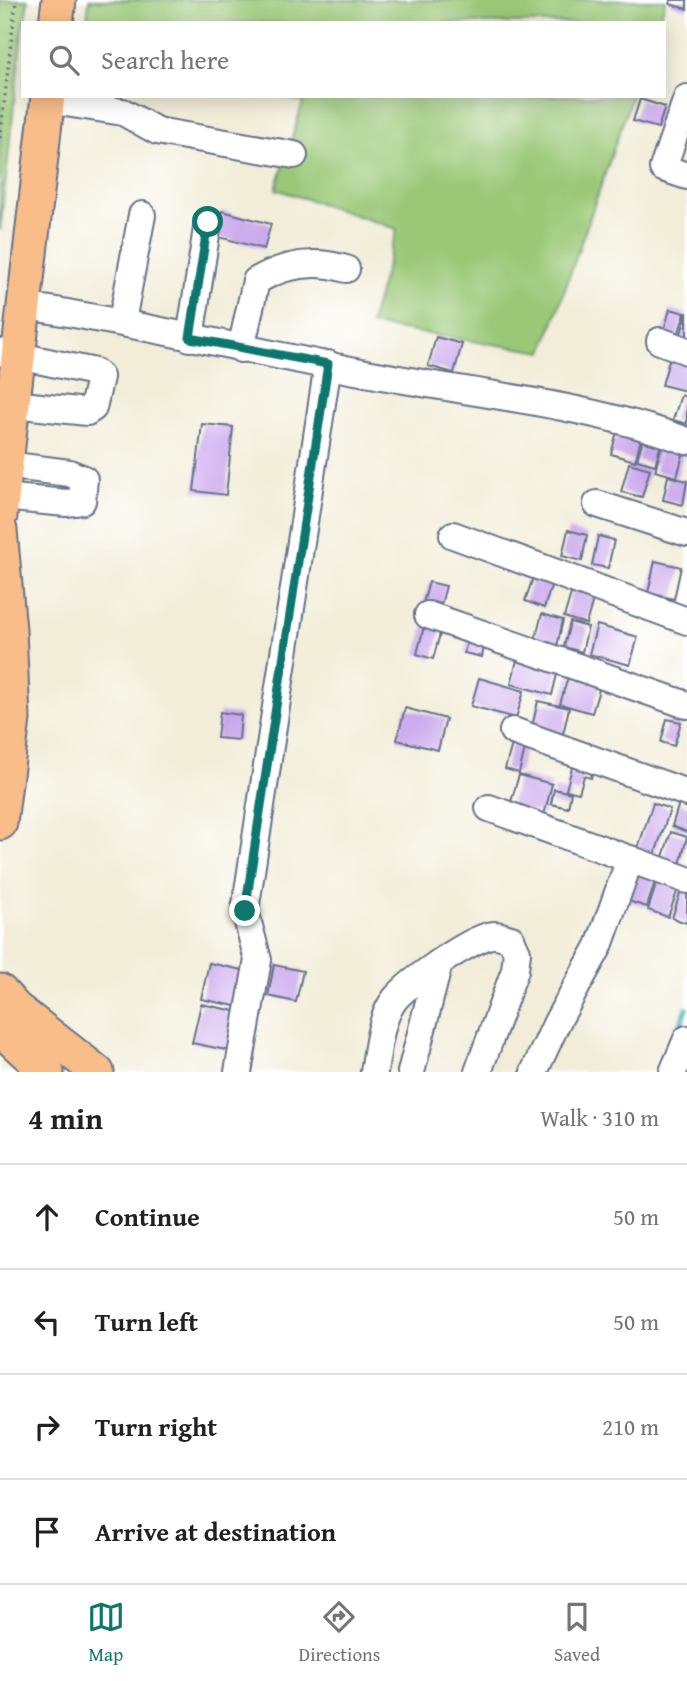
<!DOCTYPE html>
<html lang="en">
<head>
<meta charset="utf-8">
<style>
	body { margin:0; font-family:"Gentium Book Plus",serif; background:#f2f2f2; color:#202124 }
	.stop { position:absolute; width:21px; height:21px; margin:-16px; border:5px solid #0f766e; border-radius:50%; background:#fff }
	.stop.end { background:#0f766e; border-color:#fff; box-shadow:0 2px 7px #0008 }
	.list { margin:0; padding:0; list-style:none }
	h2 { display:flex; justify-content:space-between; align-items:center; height:91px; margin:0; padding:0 28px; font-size:30px }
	h2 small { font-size:23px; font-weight:400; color:#757577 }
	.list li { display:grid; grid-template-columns:46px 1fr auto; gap:21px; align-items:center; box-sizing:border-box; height:105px; padding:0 28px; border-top:2px solid #e0e0e0 }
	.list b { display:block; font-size:26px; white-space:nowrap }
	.list em { font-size:23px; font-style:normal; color:#757577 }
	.icon { flex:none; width:38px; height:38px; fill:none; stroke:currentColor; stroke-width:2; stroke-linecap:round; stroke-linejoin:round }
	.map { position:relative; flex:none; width:687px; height:1072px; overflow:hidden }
	.search { position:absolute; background:#fff; box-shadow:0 4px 18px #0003; left:21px; right:21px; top:21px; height:77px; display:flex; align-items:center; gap:18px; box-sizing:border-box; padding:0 24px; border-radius:0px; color:#757577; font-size:26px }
	.sheet { height:511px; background:#fff }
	nav { display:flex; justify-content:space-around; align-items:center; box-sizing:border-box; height:98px; border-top:2px solid #e0e0e0; background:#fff; font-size:19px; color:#757577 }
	nav a { display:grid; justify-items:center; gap:4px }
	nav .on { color:#0f766e }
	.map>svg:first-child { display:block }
</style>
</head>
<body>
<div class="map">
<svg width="687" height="1072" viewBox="0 0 687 1072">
	<rect width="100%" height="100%" fill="#fff"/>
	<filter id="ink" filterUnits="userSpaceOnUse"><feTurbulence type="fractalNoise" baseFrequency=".0143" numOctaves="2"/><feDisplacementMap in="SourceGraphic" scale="14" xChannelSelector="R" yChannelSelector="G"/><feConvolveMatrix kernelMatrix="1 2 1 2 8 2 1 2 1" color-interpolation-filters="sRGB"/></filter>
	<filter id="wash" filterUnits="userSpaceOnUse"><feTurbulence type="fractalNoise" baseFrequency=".00686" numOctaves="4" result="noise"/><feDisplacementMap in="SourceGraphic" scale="28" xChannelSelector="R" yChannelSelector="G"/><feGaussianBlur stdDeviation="1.57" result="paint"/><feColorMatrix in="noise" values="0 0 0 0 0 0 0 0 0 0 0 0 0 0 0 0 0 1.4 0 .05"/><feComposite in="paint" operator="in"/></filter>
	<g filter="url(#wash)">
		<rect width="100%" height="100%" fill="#f2edd8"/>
		<g fill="#9ac876" stroke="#5a7c6a" stroke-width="2">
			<polygon points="0,0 28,0 25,23 23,23 0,231"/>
			<polygon points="89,0 666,0 658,23 87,23"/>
			<polygon points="281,96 632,96 543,352 370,325 397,229 276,189 303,102"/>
		</g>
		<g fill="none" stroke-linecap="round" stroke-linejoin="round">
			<g stroke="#38aab3" stroke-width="5">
				<polyline points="677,1033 687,1008"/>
				<polyline points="12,1062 22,1072"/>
			</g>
		</g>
		<g id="blocks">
			<g fill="#caa7ed">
				<polygon points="671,0 687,0 687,9 670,4"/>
				<polygon points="640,99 665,107 658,128 633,121"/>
				<polygon points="222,211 271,224 264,249 215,236"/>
				<polygon points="670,309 685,313 677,338 663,334"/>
				<polygon points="687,312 687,343 679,341"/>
				<polygon points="436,337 462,344 454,373 428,366"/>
				<polygon points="671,353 687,357 686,391 662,385"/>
				<polygon points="681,395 687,397 687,424 673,420"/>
				<polygon points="202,424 233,427 226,495 194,491"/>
				<polygon points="619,424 643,431 635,461 611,454"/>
				<polygon points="645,432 663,437 655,465 637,460"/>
				<polygon points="663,441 685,447 677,477 655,471"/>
				<polygon points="629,463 650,469 642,497 621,492"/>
				<polygon points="668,476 687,481 683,505 663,500"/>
				<polygon points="568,530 587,535 582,561 562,556"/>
				<polygon points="598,536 614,540 608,568 592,565"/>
				<polygon points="655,561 681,567 674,599 648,593"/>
				<polygon points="535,572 554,578 544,608 525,601"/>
				<polygon points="429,582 446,586 440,608 423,603"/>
				<polygon points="573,587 595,593 586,624 564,617"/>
				<polygon points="542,614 563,620 557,646 535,640"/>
				<polygon points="570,622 588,627 582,652 564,647"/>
				<polygon points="425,623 442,627 433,659 417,654"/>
				<polygon points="597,625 638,637 630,665 589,654"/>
				<polygon points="468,638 485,642 482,657 464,653"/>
				<polygon points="519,652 560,662 552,695 511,684"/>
				<polygon points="569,674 601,683 592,713 560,704"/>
				<polygon points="479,678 524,691 516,718 471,706"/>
				<polygon points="538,701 569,708 563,734 532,727"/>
				<polygon points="405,708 446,719 438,750 397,740"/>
				<polygon points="220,712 241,715 239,740 217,738"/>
				<polygon points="667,719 681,722 674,746 661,742"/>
				<polygon points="514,737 527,741 519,773 505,769"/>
				<polygon points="573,764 593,769 591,778 584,776 579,793 566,790"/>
				<polygon points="519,775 552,784 544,815 510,805"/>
				<polygon points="554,789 571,793 568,808 551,804"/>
				<polygon points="653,803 670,809 654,857 637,851"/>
				<polygon points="679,803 687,806 687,832 672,826"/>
				<polygon points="671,832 687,837 679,869 661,863"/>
				<polygon points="638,872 656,878 647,907 628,901"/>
				<polygon points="658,879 679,886 668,917 648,910"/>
				<polygon points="681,890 687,892 687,923 672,918"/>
				<polygon points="209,963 247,971 240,1007 201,999"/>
				<polygon points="274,965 303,971 296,1002 268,996"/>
				<polygon points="201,1004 240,1012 231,1051 192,1043"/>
			</g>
		</g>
	</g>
	<g filter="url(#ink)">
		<use href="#blocks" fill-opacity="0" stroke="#667289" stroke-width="2"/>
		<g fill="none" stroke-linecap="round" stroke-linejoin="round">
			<defs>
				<g id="minor">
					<polyline points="687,98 663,168 687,176"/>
					<polyline points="47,100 123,112 157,131 294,155"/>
					<path d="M44 309C150 326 255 352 361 372 471 394 581 402 687 441"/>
					<polyline points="122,321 142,215"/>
					<polyline points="190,338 208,222"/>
					<polyline points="660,341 687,351"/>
					<path d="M241 349 256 281C285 264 314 259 346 269"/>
					<polyline points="0,352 95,372 100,377 93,408 87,412 13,404"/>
					<polyline points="2,497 66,503 82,501 84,479 69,473 6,465"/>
					<polyline points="597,504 687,533"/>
					<polyline points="453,535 687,621"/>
					<polyline points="428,615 687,705"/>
					<polyline points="513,731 687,793"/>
					<polyline points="489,808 687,880"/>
					<polyline points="238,1072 258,960 245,911 328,364"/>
					<path d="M374 1072C378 1049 380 1018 395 999 408 983 475 934 495 935 500 935 506 938 511 939L517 952 515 970 478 1072"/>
					<polyline points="411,1072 439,963"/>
					<polyline points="534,1072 557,1022 599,946 630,859"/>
					<polyline points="673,1072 687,1039"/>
				</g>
				<g id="major">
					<polyline points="56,23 59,0"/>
					<polyline points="0,516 48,96"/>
					<polyline points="0,530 9,630 13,719 0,823"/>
					<polyline points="0,991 15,1008 97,1072"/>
					<polyline points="0,1029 47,1072"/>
				</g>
			</defs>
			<use href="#minor" stroke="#667289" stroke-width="30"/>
			<use href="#major" stroke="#667289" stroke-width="37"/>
			<polyline stroke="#667289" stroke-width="3.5" stroke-dasharray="2 5" stroke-linecap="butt" points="0,138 16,0"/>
			<use href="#minor" stroke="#fff" stroke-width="26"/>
			<use href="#major" stroke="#f8bd89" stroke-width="33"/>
		</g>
	</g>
	<g fill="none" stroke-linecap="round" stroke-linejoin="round" filter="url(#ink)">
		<polyline stroke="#0f766e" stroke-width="9" points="208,222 190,338 328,364 245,911"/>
	</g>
</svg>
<div class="stop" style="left:208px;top:222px"></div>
<div class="stop end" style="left:245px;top:911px"></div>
<div class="search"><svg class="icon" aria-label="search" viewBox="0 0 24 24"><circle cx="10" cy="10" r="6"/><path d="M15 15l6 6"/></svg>Search here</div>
</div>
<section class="sheet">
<h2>4 min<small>Walk · 310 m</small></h2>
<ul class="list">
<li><svg class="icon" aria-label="ahead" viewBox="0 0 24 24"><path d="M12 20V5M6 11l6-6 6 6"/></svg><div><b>Continue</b></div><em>50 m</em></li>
<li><svg class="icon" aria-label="left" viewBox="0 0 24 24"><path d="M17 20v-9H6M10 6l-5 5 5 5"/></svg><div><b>Turn left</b></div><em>50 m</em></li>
<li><svg class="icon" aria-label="right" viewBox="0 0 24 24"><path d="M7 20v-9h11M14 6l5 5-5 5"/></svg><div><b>Turn right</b></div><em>210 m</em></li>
<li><svg class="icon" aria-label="arrive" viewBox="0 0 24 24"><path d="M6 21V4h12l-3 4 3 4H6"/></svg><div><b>Arrive at destination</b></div></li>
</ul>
</section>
<nav>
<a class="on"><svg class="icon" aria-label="map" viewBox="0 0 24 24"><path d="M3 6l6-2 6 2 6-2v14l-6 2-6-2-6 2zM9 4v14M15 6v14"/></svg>Map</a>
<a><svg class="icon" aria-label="directions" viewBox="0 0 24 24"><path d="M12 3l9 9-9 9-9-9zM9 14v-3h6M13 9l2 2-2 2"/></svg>Directions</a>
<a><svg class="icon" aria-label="saved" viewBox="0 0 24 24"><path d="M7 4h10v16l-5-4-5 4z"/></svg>Saved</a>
</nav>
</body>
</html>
